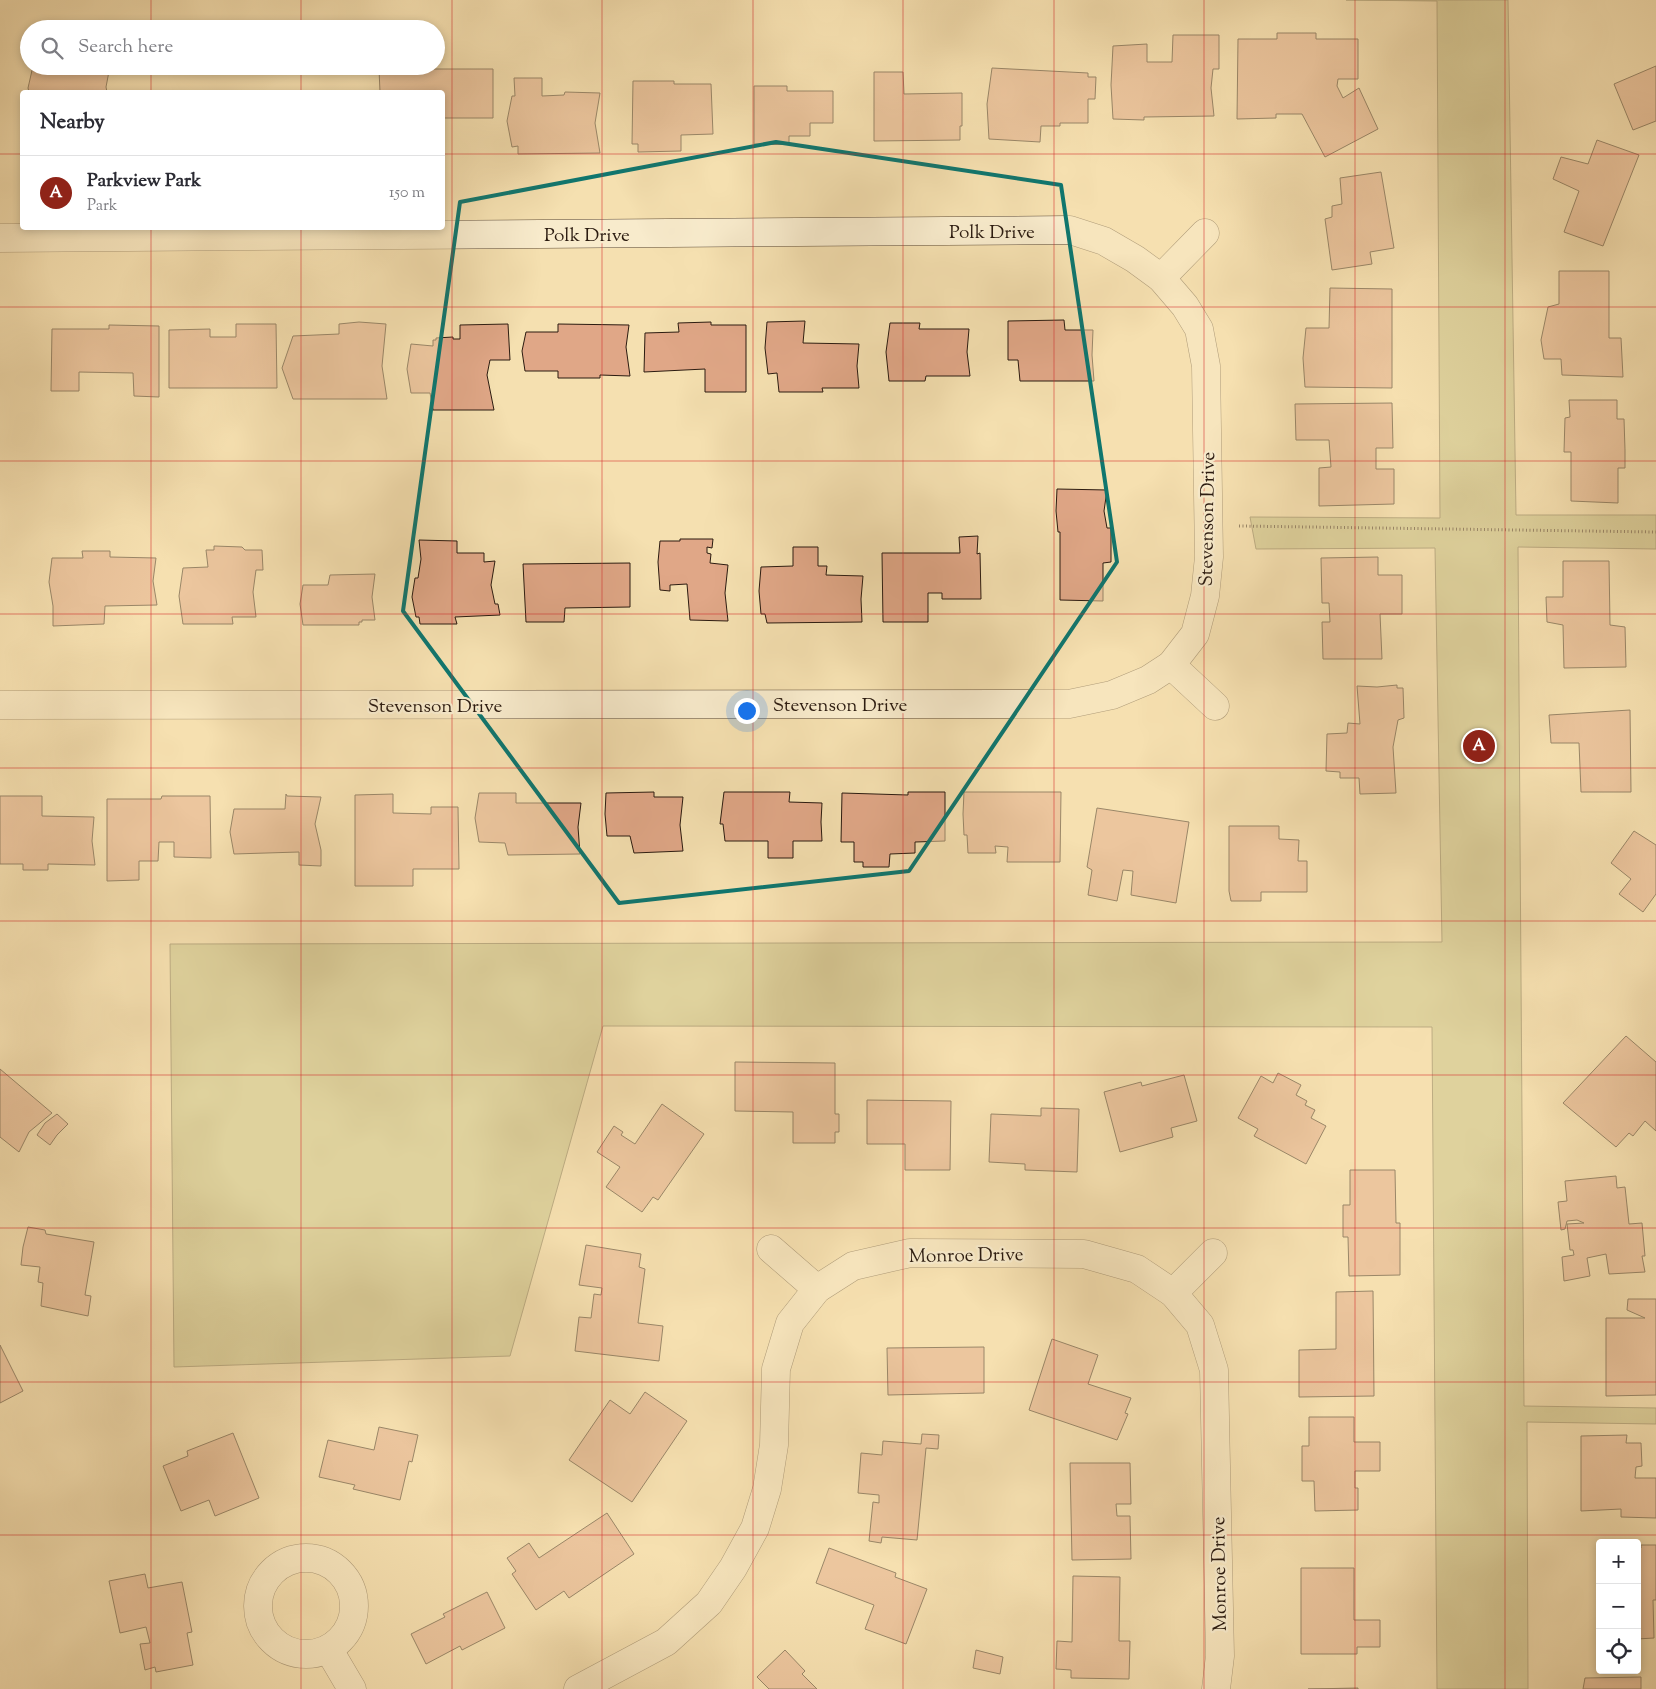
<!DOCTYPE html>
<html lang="en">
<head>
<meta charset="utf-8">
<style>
	body { margin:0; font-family:"Sorts Mill Goudy",serif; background:#f7f7f7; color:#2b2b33 }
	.controls { position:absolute; right:15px; bottom:15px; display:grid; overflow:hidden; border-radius:5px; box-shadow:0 2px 8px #0003 }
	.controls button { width:45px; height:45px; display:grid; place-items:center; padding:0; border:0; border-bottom:1px solid #e1e1e2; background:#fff; color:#2b2b33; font:25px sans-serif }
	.you { position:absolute; left:746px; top:710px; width:18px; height:18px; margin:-12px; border:4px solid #fff; border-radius:50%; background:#1a73e8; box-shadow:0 0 0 8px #1a73e833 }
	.badge { display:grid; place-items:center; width:32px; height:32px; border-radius:50%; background:#8f2418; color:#fff; font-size:16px; font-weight:700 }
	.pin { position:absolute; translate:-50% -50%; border:2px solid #fff; box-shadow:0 1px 5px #0006 }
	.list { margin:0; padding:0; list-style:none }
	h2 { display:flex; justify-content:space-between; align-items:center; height:65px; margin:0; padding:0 20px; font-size:21px }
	h2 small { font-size:16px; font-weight:400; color:#7c7c81 }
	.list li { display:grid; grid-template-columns:32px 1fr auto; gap:15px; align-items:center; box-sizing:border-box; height:75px; padding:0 20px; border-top:1px solid #e1e1e2 }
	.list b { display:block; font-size:19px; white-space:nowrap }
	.list p { margin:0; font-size:16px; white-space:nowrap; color:#7c7c81 }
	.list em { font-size:16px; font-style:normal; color:#7c7c81 }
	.icon { flex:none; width:28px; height:28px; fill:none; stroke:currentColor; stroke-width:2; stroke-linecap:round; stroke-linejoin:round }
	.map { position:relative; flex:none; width:1656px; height:1689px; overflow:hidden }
	.search { position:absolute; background:#fff; box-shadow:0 2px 8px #0003; left:20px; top:20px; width:425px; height:55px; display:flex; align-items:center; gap:12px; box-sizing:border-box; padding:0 18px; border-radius:28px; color:#7c7c81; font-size:19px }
	.panel { position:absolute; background:#fff; box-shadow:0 2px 8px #0003; left:20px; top:90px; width:425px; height:140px; border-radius:5px }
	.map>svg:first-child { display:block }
</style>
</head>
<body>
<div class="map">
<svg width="1656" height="1689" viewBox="0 0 1656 1689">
	<rect width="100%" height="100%" fill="#f5e0b0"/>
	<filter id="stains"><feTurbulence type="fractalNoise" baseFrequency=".004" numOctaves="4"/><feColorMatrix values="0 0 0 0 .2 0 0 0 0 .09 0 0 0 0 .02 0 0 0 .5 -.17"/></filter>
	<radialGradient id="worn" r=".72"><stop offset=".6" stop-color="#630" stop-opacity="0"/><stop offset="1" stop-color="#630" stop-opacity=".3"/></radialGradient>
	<polygon fill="#c4c086" stroke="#786e4b" points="1346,0 1508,0 1516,515 1656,515 1656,549 1518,547 1524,1406 1656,1408 1656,1424 1527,1422 1528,1689 1437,1689 1432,1027 603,1026 510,1356 174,1367 170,944 1442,942 1435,548 1256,549 1250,517 1440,518 1437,1"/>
	<g fill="#e0a787" stroke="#2b1b10">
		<polygon points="1277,33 1316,33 1316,39 1358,39 1358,79 1338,79 1337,86 1343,98 1359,88 1378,129 1325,157 1302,114 1276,114 1276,118 1237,119 1238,39 1277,39"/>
		<polygon points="1173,35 1219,35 1219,69 1213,69 1211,88 1214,116 1144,117 1144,120 1113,119 1111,85 1113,46 1147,44 1147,62 1172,62"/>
		<polygon points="33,66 110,66 106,87 107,92 29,92 28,88"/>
		<polygon points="1656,66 1656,121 1633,130 1614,84"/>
		<polygon points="992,68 1088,73 1088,77 1096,77 1095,99 1088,99 1088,123 1060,123 1060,126 1041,126 1040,142 989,139 987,104"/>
		<polygon points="379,69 493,69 493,118 442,118 442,92 380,92"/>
		<polygon points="874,72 903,72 904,94 962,93 962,126 960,126 960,140 874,141"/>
		<polygon points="514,78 542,78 542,96 564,95 565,92 600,93 595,123 600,153 518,154 518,146 512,147 507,121 512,96 515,96"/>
		<polygon points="633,81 674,81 674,84 711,84 713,134 681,135 681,151 638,152 638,144 632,144"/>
		<polygon points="754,86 787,86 787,91 833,91 833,123 810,123 810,136 789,136 789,144 754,144"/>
		<polygon points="1597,140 1639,155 1603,246 1564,232 1579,191 1553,179 1561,157 1588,164"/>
		<polygon points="1381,172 1394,248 1370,252 1372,264 1332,270 1325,219 1332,217 1332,206 1342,204 1340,178"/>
		<polygon points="1559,271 1609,271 1609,338 1621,338 1623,377 1562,375 1561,359 1544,359 1541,340 1548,307 1559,304"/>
		<polygon points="1330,288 1392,289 1392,388 1305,387 1303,358 1306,328 1329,328"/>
		<polygon points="1064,320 1065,330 1093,330 1092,355 1094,381 1020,381 1018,360 1008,360 1008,321"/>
		<polygon points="805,321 803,343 859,344 857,366 859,388 822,388 823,392 779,392 777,373 768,374 765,348 767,322"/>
		<polygon points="359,322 386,324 382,366 387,399 293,399 282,368 293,336 339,334 339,324"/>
		<polygon points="711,322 711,325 746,325 746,392 705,392 705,369 644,372 645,333 679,332 678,323"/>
		<polygon points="890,323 920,323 919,329 969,329 967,352 970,376 926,376 925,381 889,381 886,352"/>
		<polygon points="236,324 276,324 277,388 169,388 169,330 210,329 210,337 236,337"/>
		<polygon points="508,324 510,360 490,360 487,375 494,410 433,410 430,393 411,393 407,369 411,344 433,346 433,340 436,340 436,338 453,337 453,339 460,339 460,325"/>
		<polygon points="558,324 629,325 626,347 630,376 600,375 600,378 558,378 558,371 525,371 522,351 526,332 558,332"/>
		<polygon points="109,325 159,326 159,397 134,396 133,373 79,372 79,391 51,391 52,329 109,329"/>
		<polygon points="1569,400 1617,400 1617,419 1624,419 1625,450 1625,468 1618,468 1618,503 1571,501 1571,452 1564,452 1565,418 1570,417"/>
		<polygon points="1392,403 1393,448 1376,448 1376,469 1394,469 1394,504 1319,506 1319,468 1331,467 1329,440 1296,440 1295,404"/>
		<polygon points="1057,489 1107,490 1104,511 1107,528 1111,528 1111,562 1103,563 1103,601 1060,600 1060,532 1058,532 1056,511"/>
		<polygon points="978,536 977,554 980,553 981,599 942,599 942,593 928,593 928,622 883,622 882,553 960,553 959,537"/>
		<polygon points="680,539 713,539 712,548 707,547 707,553 711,554 710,563 728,565 725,593 728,621 690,620 687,584 670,585 670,591 660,590 658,562 660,541 680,541"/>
		<polygon points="419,540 457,541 457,553 484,553 484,562 495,561 491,585 495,604 498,604 500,615 455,617 457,624 420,624 419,617 416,617 412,597 415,578 418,578 421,559"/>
		<polygon points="214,546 242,547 245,550 262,550 263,570 256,570 253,592 256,617 232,617 233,624 183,624 179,596 183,568 208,567 206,550 214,550"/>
		<polygon points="793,547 818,547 818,566 827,566 826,575 863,576 861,599 862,622 767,623 765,614 761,614 759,591 761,567 793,566"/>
		<polygon points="82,551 110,551 110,557 156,558 153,581 157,605 105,606 104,624 53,626 53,606 49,582 52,558 83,558"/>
		<polygon points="1378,557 1378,575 1402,575 1402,614 1380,614 1382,659 1323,659 1322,622 1330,622 1329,603 1322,603 1321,558"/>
		<polygon points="1563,561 1609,561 1610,625 1625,627 1626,667 1564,668 1563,625 1547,622 1546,597 1563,597"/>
		<polygon points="630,563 630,607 565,608 564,622 526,622 523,564"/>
		<polygon points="375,574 372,597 375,620 362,620 362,622 359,622 359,625 303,625 300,604 303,585 328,585 330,575"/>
		<polygon points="1397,685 1397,688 1403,688 1404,718 1398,720 1393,747 1396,793 1360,794 1359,778 1340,778 1340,772 1326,771 1327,734 1347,733 1348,723 1360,724 1357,686 1377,687"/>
		<polygon points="1630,710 1631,792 1581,792 1579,743 1551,743 1549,715"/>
		<polygon points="654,792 654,797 683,797 680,825 683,851 634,853 630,836 607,836 605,814 606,793"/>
		<polygon points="724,792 790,792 789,802 822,803 821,822 822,841 793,841 793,858 768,858 768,841 725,841 723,824 720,824"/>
		<polygon points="908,792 945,792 945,841 915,842 915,853 890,854 889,867 863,867 863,862 854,862 854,842 841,842 842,793 908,795"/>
		<polygon points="964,792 1061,792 1060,862 1007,862 1008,847 995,846 996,853 968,853 967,835 964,835 963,814"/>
		<polygon points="479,793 516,793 516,803 581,803 578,827 580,854 508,855 505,843 479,842 475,818"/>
		<polygon points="286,794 287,796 321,797 315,824 321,850 321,866 299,865 299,852 234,854 230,832 234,809 285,809"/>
		<polygon points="393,794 393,813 431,814 431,807 458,807 459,869 413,869 413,886 355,886 355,795"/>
		<polygon points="0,796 42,796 42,816 94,817 92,841 95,865 48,864 48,870 23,870 23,864 0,864"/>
		<polygon points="162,796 210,796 211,858 174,857 174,842 159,842 158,861 139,861 139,880 107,881 107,799 161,799"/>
		<polygon points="1097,808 1189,822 1176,903 1131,895 1133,871 1123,870 1117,901 1088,895 1092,870 1087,867"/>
		<polygon points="1229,826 1279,826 1279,839 1299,840 1298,861 1307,861 1307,892 1261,892 1261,901 1231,901 1229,891"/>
		<polygon points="1634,831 1656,845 1656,894 1643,912 1619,894 1631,879 1611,863"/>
		<polygon points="1626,1036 1656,1062 1656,1131 1645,1121 1633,1136 1629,1133 1616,1147 1563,1103"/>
		<polygon points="735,1062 835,1063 835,1114 839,1114 839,1132 835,1132 835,1143 793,1143 793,1112 735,1111"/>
		<polygon points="0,1069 52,1113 29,1132 19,1152 0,1137"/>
		<polygon points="1278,1073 1301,1085 1296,1095 1307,1101 1305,1105 1315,1110 1311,1118 1326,1126 1306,1164 1254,1136 1258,1129 1238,1118 1261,1076 1273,1083"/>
		<polygon points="1184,1075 1197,1121 1171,1128 1173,1137 1120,1152 1104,1092 1141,1082 1142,1086"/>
		<polygon points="867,1100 951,1101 950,1170 905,1170 905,1144 867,1144"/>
		<polygon points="662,1104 704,1134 658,1200 653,1197 642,1212 606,1187 620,1167 597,1152 614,1126 623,1132 621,1135 635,1144"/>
		<polygon points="1041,1108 1079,1109 1077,1172 1025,1170 1025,1164 989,1162 991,1114 1041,1116"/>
		<polygon points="57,1114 68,1124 57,1135 50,1145 37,1135 45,1123"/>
		<polygon points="1350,1170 1395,1170 1396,1223 1400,1223 1400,1275 1349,1276 1348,1237 1343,1237 1343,1205 1350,1205"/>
		<polygon points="1616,1176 1617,1188 1625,1187 1629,1224 1642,1223 1645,1256 1642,1256 1645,1272 1609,1274 1606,1254 1587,1258 1590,1276 1564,1281 1562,1257 1574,1255 1573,1250 1570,1250 1567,1224 1584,1223 1577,1220 1567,1221 1565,1229 1561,1230 1558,1202 1567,1201 1565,1181"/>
		<polygon points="28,1227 45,1230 46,1234 94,1242 85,1295 91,1296 88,1316 41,1306 43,1283 38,1282 40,1267 21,1265 23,1247"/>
		<polygon points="586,1245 641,1254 639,1267 645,1269 638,1323 663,1326 659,1361 575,1351 579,1317 591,1318 594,1294 601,1295 602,1288 579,1285"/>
		<polygon points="1373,1291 1374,1396 1299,1397 1299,1350 1336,1349 1336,1292"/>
		<polygon points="1628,1299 1656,1299 1656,1395 1606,1396 1606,1318 1645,1318 1627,1310"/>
		<polygon points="1052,1339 1098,1355 1088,1384 1131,1398 1125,1413 1128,1414 1117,1440 1029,1410"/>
		<polygon points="0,1345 23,1391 0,1403"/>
		<polygon points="984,1347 984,1393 888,1395 887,1348"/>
		<polygon points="645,1392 687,1421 632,1502 569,1460 610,1400 630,1414"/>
		<polygon points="1309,1417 1354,1417 1354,1442 1380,1442 1380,1471 1355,1471 1355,1488 1358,1488 1358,1510 1315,1511 1314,1481 1302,1481 1302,1446 1309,1446"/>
		<polygon points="379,1427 418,1435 412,1462 409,1461 400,1500 353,1489 355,1485 319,1477 328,1440 374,1450"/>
		<polygon points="233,1433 259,1498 215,1516 209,1500 181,1511 163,1466 188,1456 187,1451"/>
		<polygon points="922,1434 939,1435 938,1449 926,1448 917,1540 882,1537 881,1543 869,1541 873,1502 879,1503 879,1495 858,1493 861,1453 882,1455 883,1441 921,1444"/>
		<polygon points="1627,1435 1626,1443 1641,1443 1642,1466 1636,1467 1635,1478 1656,1478 1656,1518 1621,1517 1621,1509 1581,1511 1581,1436"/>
		<polygon points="1070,1463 1130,1463 1131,1504 1116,1504 1117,1516 1130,1516 1131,1559 1072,1560"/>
		<polygon points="607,1513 634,1554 569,1598 564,1591 536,1610 512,1574 516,1571 507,1558 529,1543 539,1558"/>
		<polygon points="1641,1545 1656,1545 1656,1600 1653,1600 1654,1638 1637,1639 1637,1548 1641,1548"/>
		<polygon points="829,1548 896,1573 895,1577 927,1589 906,1644 865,1629 874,1605 816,1583"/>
		<polygon points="1301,1568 1354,1568 1354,1620 1380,1620 1380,1647 1357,1647 1357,1654 1301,1654"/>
		<polygon points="1600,1573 1600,1640 1597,1638 1597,1574"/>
		<polygon points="145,1574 148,1588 182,1582 192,1632 187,1633 193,1665 156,1672 155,1667 145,1670 140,1644 150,1643 146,1627 120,1633 109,1581"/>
		<polygon points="1073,1576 1120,1577 1119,1641 1130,1641 1129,1679 1071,1678 1071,1670 1056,1669 1057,1641 1072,1642"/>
		<polygon points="487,1592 505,1628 462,1650 460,1646 426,1664 411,1634 445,1617 443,1614"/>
		<polygon points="785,1650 805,1671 802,1674 817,1689 769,1689 757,1677"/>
		<polygon points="976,1650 1003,1657 1000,1674 973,1668"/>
		<polygon points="1641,1677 1641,1689 1583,1689 1585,1678"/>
		<polygon points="1358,1688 1358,1689 1308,1689"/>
	</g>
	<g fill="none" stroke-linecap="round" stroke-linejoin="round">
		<defs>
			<g id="minor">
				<polyline points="0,238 1070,230 1104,241 1135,259 1161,278 1185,306 1199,329 1206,366 1209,557 1205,596 1195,634 1171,665 1148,680 1112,695 1069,704 0,705"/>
				<polyline points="1161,278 1205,233"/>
				<polyline points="1171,665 1215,706"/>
				<polyline points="771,1249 817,1289"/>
				<polyline points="1173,1293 1213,1253"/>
				<circle cx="306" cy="1606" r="48"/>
				<polyline points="329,1650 352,1689"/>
				<polyline points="578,1689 666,1642 709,1603 733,1568 755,1528 767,1489 774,1445 776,1369 790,1323 817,1289 853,1266 910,1253 1084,1254 1137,1269 1173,1293 1200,1325 1214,1370 1220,1656 1216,1689"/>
			</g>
		</defs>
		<use href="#minor" stroke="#5e4c38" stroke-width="29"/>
		<polyline stroke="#2b1b10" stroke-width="3" stroke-dasharray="1 2.5" stroke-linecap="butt" points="1239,526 1656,532"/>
		<use href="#minor" stroke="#f8ebcc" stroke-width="28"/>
	</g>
	<path d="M0 0H1656V1689H0ZM776 142 1061 185 1117 562 909 871 619 903 403 611 460 202Z" fill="#f5e0b0" fill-opacity=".55" fill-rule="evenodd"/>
	<path fill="none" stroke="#0f766e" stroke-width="4" stroke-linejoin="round" d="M776 142 1061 185 1117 562 909 871 619 903 403 611 460 202Z"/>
	<path fill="none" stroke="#d62828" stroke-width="1" stroke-opacity="0.55" d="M151 0V29M301 0V29M452 0V1689M602 0V1689M753 0V1689M903 0V1689M1054 0V1689M1204 0V1689M1355 0V1689M1505 0V1689M151 66V92M301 66V92M0 154H22M442 154H1656M151 228V1689M301 228V1689M0 307H1656M0 461H1656M0 614H1656M0 768H1656M0 921H1656M0 1075H1656M0 1228H1656M0 1382H1656M0 1535H1656"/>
	<g text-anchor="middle" stroke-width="4.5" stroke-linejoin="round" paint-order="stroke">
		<g font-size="19" fill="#2b1b10" stroke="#f8ebcc">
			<text x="992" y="238">Polk Drive</text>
			<text x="587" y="241">Polk Drive</text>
			<text transform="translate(1206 519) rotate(-89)" y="7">Stevenson Drive</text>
			<text x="840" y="711">Stevenson Drive</text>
			<text x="435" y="712">Stevenson Drive</text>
			<text transform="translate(966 1254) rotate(-1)" y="7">Monroe Drive</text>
			<text transform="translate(1218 1574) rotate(-91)" y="7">Monroe Drive</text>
		</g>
	</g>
	<rect width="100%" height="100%" filter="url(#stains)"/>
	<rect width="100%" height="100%" fill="url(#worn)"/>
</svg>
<div class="controls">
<button>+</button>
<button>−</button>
<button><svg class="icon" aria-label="locate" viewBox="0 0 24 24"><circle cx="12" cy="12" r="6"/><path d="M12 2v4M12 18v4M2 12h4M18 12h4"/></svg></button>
</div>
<div class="you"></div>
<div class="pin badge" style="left:1479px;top:746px">A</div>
<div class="search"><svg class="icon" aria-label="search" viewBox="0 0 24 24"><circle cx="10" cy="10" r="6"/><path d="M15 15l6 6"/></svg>Search here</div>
<section class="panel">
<h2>Nearby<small></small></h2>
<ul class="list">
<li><span class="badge">A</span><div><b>Parkview Park</b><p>Park</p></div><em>150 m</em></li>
</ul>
</section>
</div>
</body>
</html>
